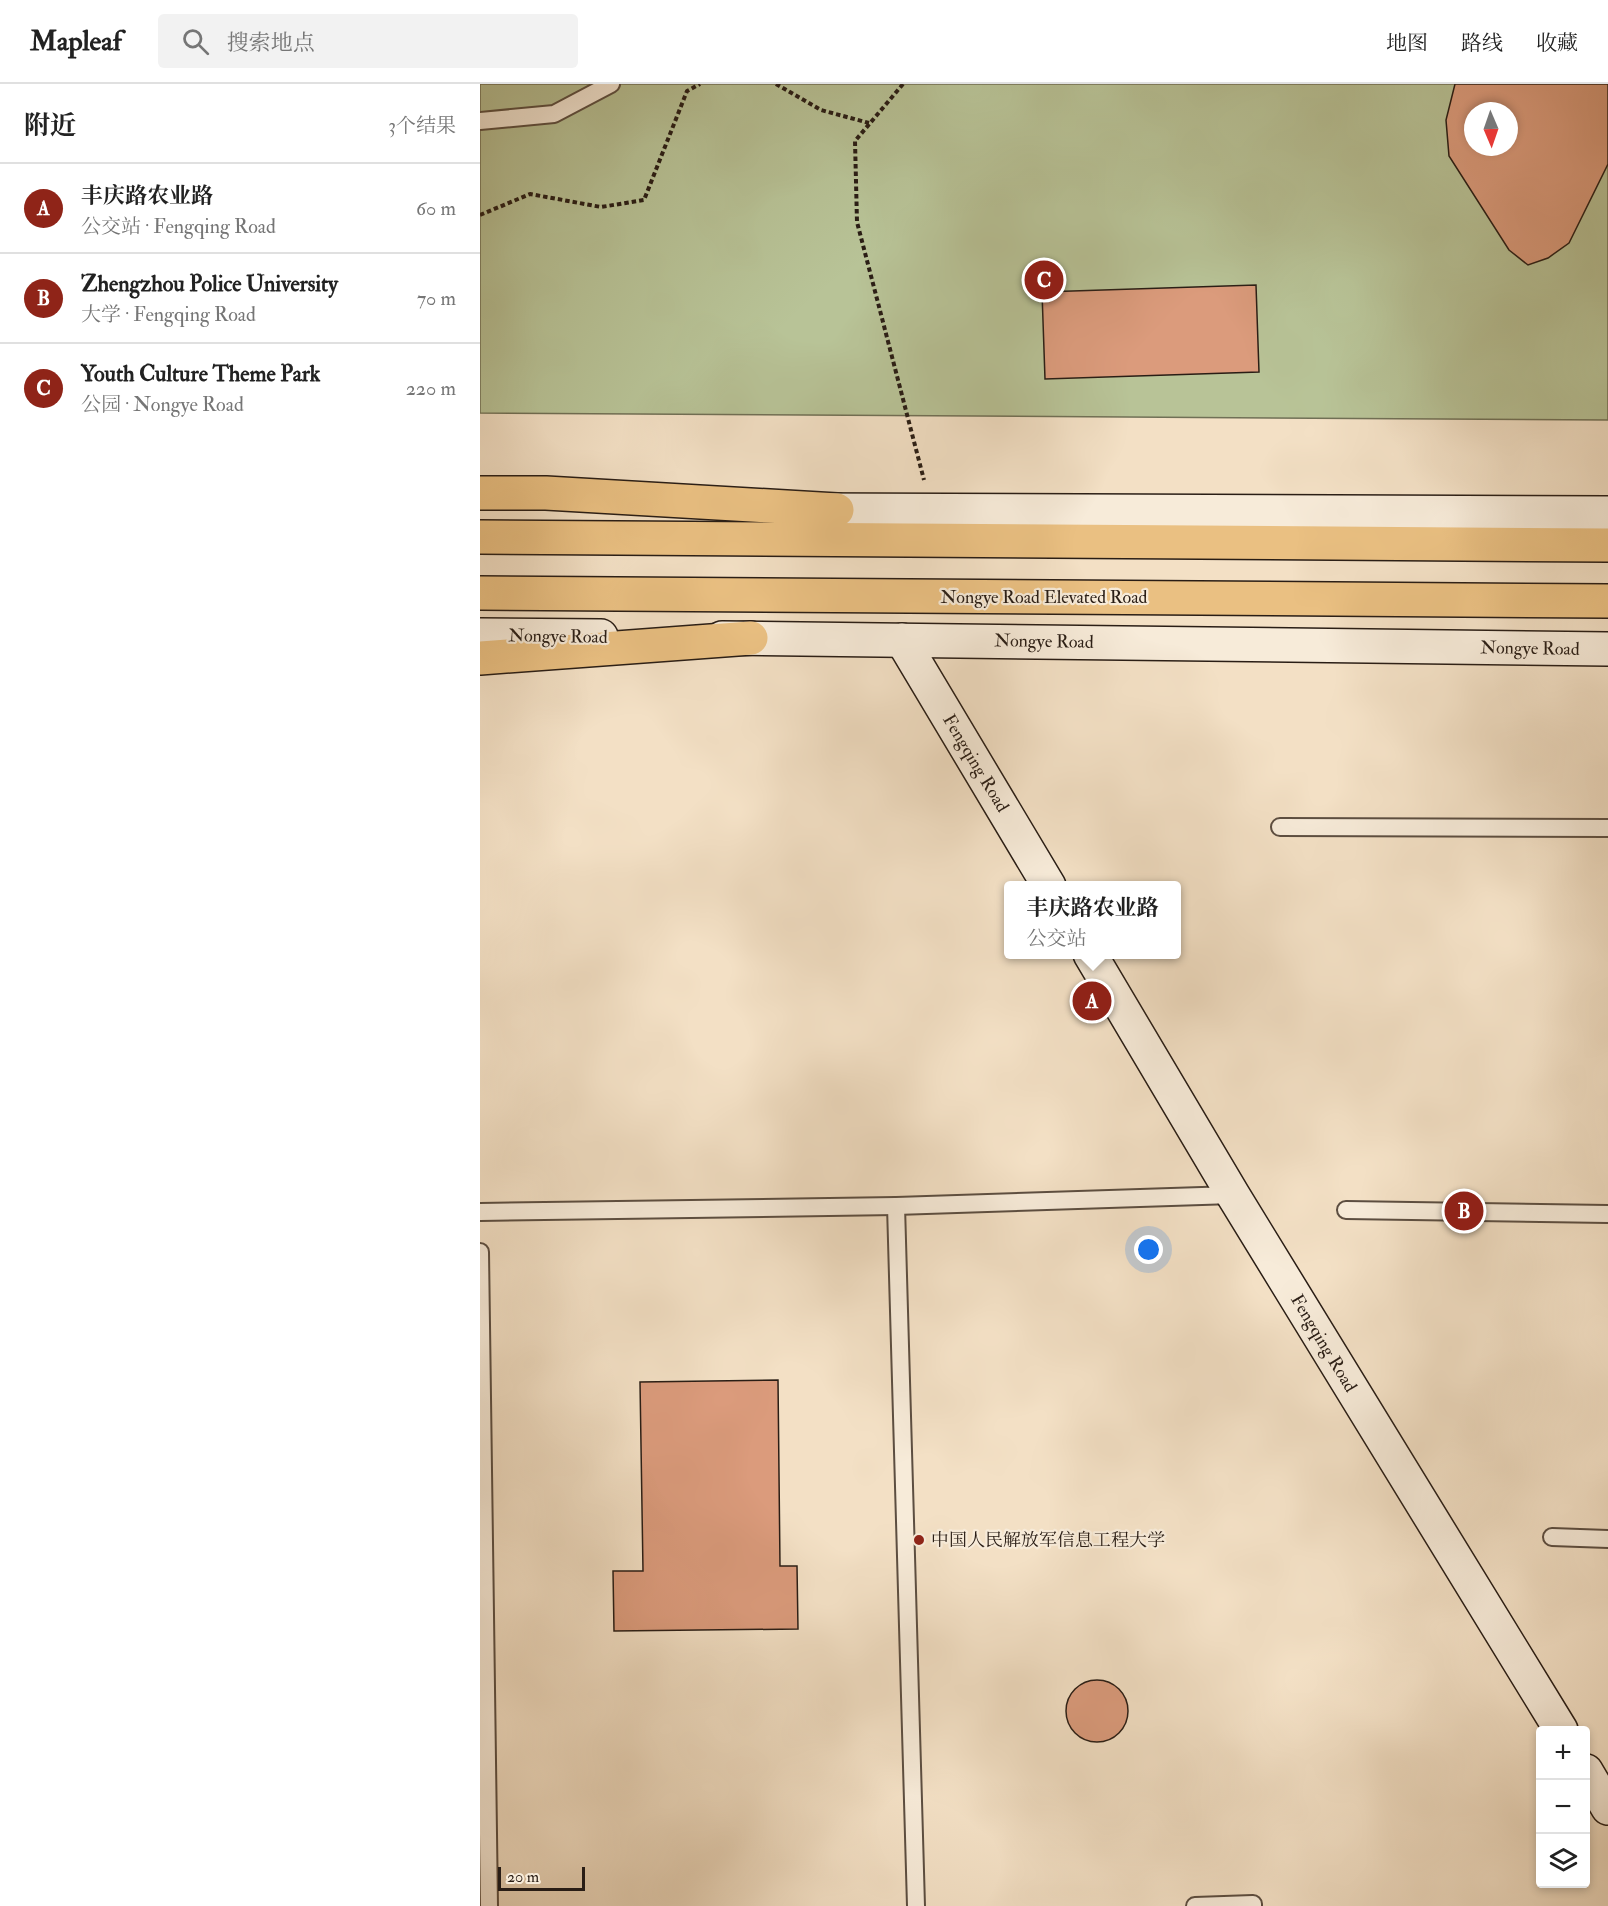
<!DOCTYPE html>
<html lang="zh">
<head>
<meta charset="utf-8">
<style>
	body { margin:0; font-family:"IM FELL Double Pica","Noto Serif SC",serif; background:#f2f2f2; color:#222 }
	.controls { position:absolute; right:18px; bottom:18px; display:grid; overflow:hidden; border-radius:6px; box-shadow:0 3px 9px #0003 }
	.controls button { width:54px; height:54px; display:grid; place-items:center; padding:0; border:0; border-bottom:2px solid #e0e0e0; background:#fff; color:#222; font:30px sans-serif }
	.compass { position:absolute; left:984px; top:18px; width:54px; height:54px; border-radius:50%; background:#fff; box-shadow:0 3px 9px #0003; rotate:178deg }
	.scale { position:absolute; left:18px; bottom:15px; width:87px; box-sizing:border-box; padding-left:6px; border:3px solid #291d15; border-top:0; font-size:16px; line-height:21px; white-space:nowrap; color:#291d15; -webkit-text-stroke:4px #f7ebd9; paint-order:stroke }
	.you { position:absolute; left:669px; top:1166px; width:21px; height:21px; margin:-15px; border:4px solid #fff; border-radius:50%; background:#1a73e8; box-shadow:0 0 0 9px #1a73e833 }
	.badge { display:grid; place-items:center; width:39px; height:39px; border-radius:50%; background:#8f2418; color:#fff; font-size:20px; font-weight:700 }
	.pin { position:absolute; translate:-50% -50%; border:3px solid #fff; box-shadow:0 2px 6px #0006 }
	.popup { position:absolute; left:524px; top:797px; width:177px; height:78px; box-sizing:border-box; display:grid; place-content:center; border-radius:6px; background:#fff; filter:drop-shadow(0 2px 4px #0005); font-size:20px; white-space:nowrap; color:#767676 }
	.popup b { font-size:22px; color:#222 }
	.popup::after { content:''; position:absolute; left:50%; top:100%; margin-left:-12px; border:12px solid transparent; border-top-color:#fff }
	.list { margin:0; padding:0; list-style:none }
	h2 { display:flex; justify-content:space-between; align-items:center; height:78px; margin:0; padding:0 24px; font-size:26px }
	h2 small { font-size:20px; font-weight:400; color:#767676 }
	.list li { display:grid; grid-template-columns:39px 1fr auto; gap:18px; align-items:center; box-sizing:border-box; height:90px; padding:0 24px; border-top:2px solid #e0e0e0 }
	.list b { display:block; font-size:22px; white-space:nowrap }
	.list p { margin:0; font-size:20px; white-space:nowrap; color:#767676 }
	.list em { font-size:20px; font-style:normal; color:#767676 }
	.icon { flex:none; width:33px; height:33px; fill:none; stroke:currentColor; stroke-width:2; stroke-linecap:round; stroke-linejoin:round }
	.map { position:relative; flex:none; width:1128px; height:1822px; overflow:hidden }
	header { display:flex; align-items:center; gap:36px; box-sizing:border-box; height:84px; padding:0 30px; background:#fff; border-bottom:2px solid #e0e0e0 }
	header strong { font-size:28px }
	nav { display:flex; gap:33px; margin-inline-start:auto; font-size:21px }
	.search { width:420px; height:54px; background:#f2f2f2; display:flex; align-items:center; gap:15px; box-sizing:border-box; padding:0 21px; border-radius:6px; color:#767676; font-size:22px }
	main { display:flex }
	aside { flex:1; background:#fff }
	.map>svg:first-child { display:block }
</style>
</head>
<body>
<header>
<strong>Mapleaf</strong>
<div class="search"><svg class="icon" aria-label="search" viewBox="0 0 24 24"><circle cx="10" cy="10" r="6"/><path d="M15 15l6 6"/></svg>搜索地点</div>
<nav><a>地图</a><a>路线</a><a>收藏</a></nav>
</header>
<main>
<aside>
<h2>附近<small>3个结果</small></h2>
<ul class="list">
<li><span class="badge">A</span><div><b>丰庆路农业路</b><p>公交站 · Fengqing Road</p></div><em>60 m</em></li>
<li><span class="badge">B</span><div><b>Zhengzhou Police University</b><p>大学 · Fengqing Road</p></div><em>70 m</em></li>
<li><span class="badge">C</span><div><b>Youth Culture Theme Park</b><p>公园 · Nongye Road</p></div><em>220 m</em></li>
</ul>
</aside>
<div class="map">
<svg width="1128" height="1822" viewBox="0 0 1128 1822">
	<rect width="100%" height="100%" fill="#f3e0c5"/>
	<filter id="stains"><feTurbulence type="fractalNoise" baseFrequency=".00333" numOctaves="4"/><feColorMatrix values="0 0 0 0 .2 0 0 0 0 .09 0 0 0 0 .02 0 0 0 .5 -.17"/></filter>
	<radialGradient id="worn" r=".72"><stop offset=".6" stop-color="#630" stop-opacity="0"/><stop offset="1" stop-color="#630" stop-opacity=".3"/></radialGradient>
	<path fill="#b8c397" stroke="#707056" stroke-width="1.5" fill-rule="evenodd" d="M0 0H1128V336L0 329ZM993 27H1029V63H993Z"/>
	<g fill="#db9b7c" stroke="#291d15" stroke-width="1.5" fill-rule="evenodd">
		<path d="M975 0H1128V80L1089 159 1068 174 1048 181 1029 166 969 72 966 36ZM993 27H1029V63H993Z"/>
		<polygon points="776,201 779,288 565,295 562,208"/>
		<polygon points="298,1296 300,1482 317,1482 318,1545 134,1547 133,1487 163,1487 160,1298"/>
		<circle cx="617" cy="1627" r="31"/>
	</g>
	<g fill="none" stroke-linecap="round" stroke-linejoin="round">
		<defs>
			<g id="lane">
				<polyline points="0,37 74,30 131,0"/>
				<polyline points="800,743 1128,744"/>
				<polyline points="416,1122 436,1822"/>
				<polyline points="866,1126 1128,1130"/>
				<polyline points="0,1128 416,1122 753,1111"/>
				<polyline points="0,1168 9,1822"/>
				<polyline points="1072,1453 1128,1455"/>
				<polyline points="715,1822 773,1820 773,1822"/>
			</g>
			<g id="secondary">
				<polyline points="329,426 1128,429"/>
				<polyline points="0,551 121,552"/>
				<polyline points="242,554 1128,565"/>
				<polyline points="422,556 569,802"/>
				<polyline points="610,870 753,1111 1081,1646"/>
				<polyline points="1106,1687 1128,1724"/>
			</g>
			<g id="highway">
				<polyline points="0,409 66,409 357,426"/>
				<polyline points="0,453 1128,461"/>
				<polyline points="0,509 1128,517"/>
				<polyline points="0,574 271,554"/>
			</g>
		</defs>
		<use href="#lane" stroke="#5c4e41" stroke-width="20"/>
		<use href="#secondary" stroke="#291d15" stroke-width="36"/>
		<use href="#highway" stroke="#291d15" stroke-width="36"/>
		<g stroke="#291d15" stroke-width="4" stroke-dasharray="4.5 3" stroke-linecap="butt">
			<polyline points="296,0 341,26 389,39"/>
			<polyline points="423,0 375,57 377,138 444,396"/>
			<polyline points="0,131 50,110 121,123 164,116 207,7 220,0"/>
		</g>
		<use href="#lane" stroke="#f7ebd9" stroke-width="16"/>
		<use href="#secondary" stroke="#f7ebd9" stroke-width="33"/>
		<use href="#highway" stroke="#eac082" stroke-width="33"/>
	</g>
	<circle fill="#8f2418" stroke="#f7ebd9" stroke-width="2" cx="439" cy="1456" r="6"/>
	<g text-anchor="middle" stroke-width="4.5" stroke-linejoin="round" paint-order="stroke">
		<g font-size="18" fill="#291d15" stroke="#f7ebd9">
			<text x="564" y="519">Nongye Road Elevated Road</text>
			<text transform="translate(78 552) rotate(1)" y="6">Nongye Road</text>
			<text transform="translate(564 557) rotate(1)" y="6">Nongye Road</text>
			<text transform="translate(1050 564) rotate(1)" y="6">Nongye Road</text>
			<text transform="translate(496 679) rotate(59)" y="6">Fengqing Road</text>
			<text transform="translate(844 1259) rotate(59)" y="6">Fengqing Road</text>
		</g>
		<g font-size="18" fill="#291d15" stroke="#f7ebd9" text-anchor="start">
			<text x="451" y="1462">中国人民解放军信息工程大学</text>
		</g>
	</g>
	<rect width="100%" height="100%" filter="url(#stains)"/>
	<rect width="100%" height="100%" fill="url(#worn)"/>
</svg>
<div class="controls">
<button>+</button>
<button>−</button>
<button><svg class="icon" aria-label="layers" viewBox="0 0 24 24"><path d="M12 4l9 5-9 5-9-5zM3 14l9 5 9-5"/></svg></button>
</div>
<svg class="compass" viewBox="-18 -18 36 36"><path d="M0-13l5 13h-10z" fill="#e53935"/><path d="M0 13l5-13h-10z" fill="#767676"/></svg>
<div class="scale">20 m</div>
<div class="you"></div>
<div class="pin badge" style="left:612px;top:917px">A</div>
<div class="popup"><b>丰庆路农业路</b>公交站</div>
<div class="pin badge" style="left:984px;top:1127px">B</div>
<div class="pin badge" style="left:564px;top:196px">C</div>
</div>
</main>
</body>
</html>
